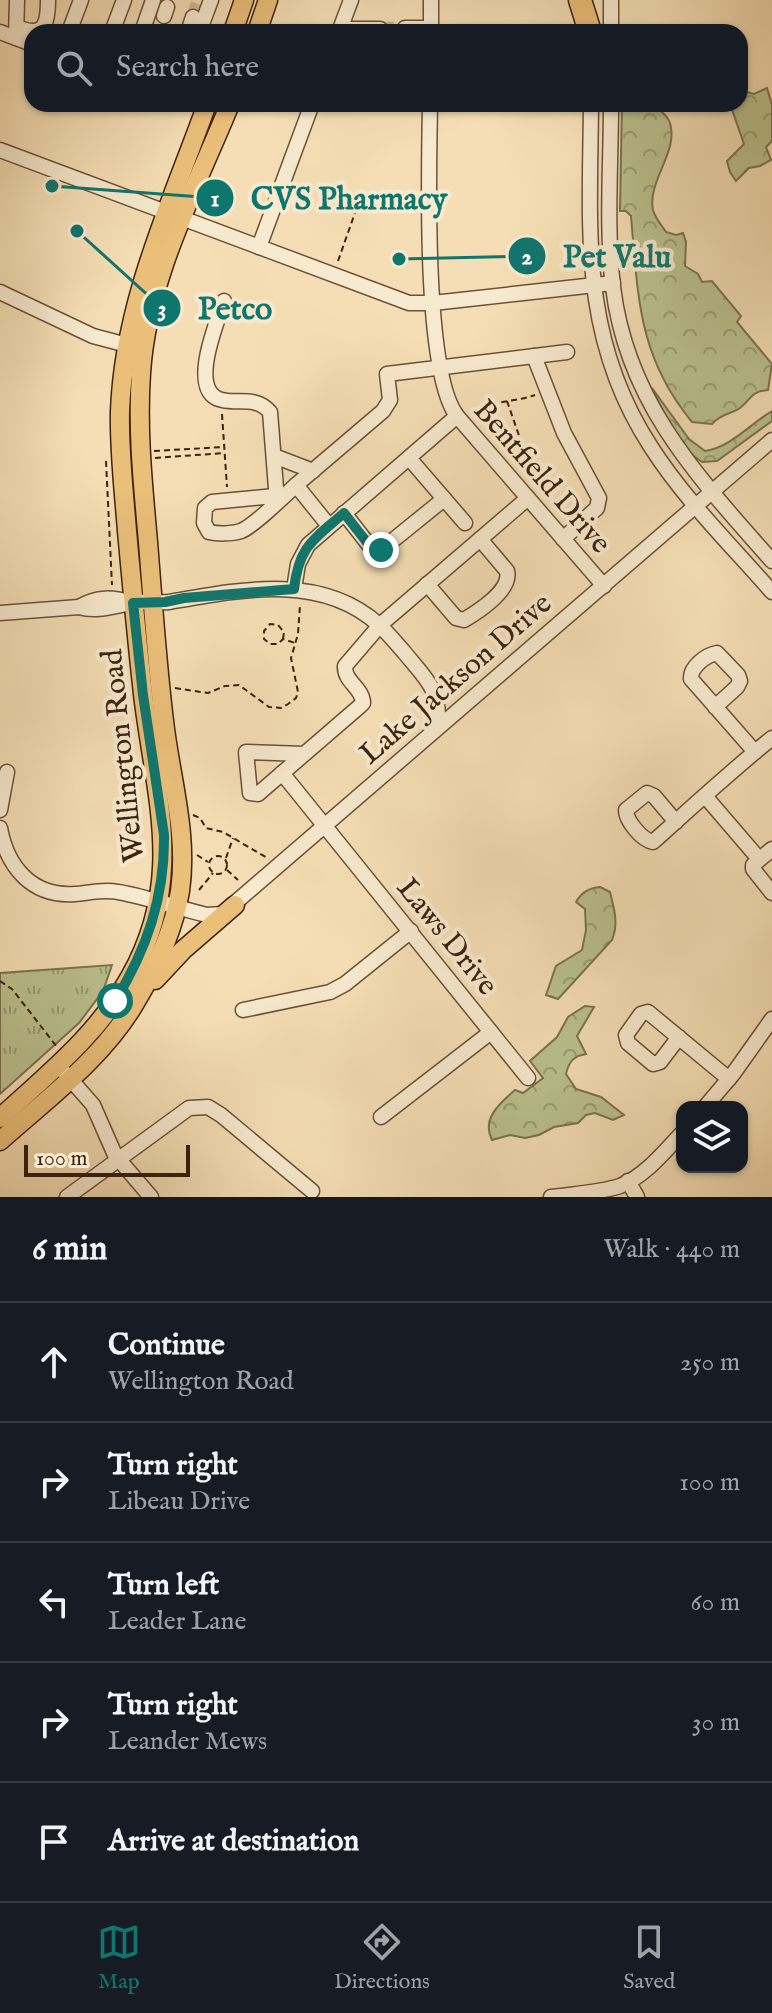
<!DOCTYPE html>
<html lang="en">
<head>
<meta charset="utf-8">
<style>
	body { margin:0; font-family:"IM FELL English",serif; background:#242831; color:#f1f3f6 }
	.controls { position:absolute; right:24px; bottom:24px; display:grid; overflow:hidden; border-radius:16px; box-shadow:0 2px 6px #0004 }
	.controls button { width:72px; height:72px; display:grid; place-items:center; padding:0; border:0; border-bottom:2px solid #363941; background:#171b24; color:#f1f3f6; font:40px sans-serif }
	.scale { position:absolute; left:24px; bottom:20px; width:166px; box-sizing:border-box; padding-left:8px; border:4px solid #3e220f; border-top:0; font-size:22px; line-height:28px; white-space:nowrap; color:#3e220f; -webkit-text-stroke:6px #f8eacf; paint-order:stroke }
	.stop { position:absolute; width:24px; height:24px; margin:-18px; border:6px solid #0f766e; border-radius:50%; background:#fff }
	.stop.end { background:#0f766e; border-color:#fff; box-shadow:0 2px 8px #0008 }
	.list { margin:0; padding:0; list-style:none }
	h2 { display:flex; justify-content:space-between; align-items:center; height:104px; margin:0; padding:0 32px; font-size:34px }
	h2 small { font-size:26px; font-weight:400; color:#9ea1a6 }
	.list li { display:grid; grid-template-columns:52px 1fr auto; gap:24px; align-items:center; box-sizing:border-box; height:120px; padding:0 32px; border-top:2px solid #363941 }
	.list b { display:block; font-size:30px; white-space:nowrap }
	.list p { margin:0; font-size:26px; white-space:nowrap; color:#9ea1a6 }
	.list em { font-size:26px; font-style:normal; color:#9ea1a6 }
	.icon { flex:none; width:44px; height:44px; fill:none; stroke:currentColor; stroke-width:2; stroke-linecap:round; stroke-linejoin:round }
	.map { position:relative; flex:none; width:772px; height:1197px; overflow:hidden }
	.search { position:absolute; background:#171b24; box-shadow:0 2px 6px #0004; left:24px; right:24px; top:24px; height:88px; display:flex; align-items:center; gap:20px; box-sizing:border-box; padding:0 28px; border-radius:24px; color:#9ea1a6; font-size:30px }
	.sheet { height:704px; background:#171b24 }
	nav { display:flex; justify-content:space-around; align-items:center; box-sizing:border-box; height:112px; border-top:2px solid #363941; background:#171b24; font-size:22px; color:#9ea1a6 }
	nav a { display:grid; justify-items:center; gap:4px }
	nav .on { color:#0f766e }
	.map>svg:first-child { display:block }
</style>
</head>
<body>
<div class="map">
<svg width="772" height="1197" viewBox="0 0 772 1197">
	<defs>
		<pattern id="forest-crowns" width="20" height="18" patternUnits="userSpaceOnUse" patternTransform="scale(2)"><rect width="20" height="18" fill="#bac18e"/><path d="M2 6a3 3 0 1 1 6 0M12 15a3 3 0 1 1 6 0" fill="none" stroke="#999c72"/></pattern>
		<pattern id="park-tufts" width="24" height="20" patternUnits="userSpaceOnUse" patternTransform="scale(2)"><rect width="24" height="20" fill="#bac18e"/><path d="M3 7l-1-3M5 7V3M7 7l1-3M15 17l-1-3M17 17v-4M19 17l1-3" fill="none" stroke="#999c72"/></pattern>
	</defs>
	<rect width="100%" height="100%" fill="#f5deb5"/>
	<filter id="stains"><feTurbulence type="fractalNoise" baseFrequency=".0025" numOctaves="4"/><feColorMatrix values="0 0 0 0 .2 0 0 0 0 .09 0 0 0 0 .02 0 0 0 .5 -.17"/></filter>
	<radialGradient id="worn" r=".72"><stop offset=".6" stop-color="#630" stop-opacity="0"/><stop offset="1" stop-color="#630" stop-opacity=".3"/></radialGradient>
	<g fill="url(#forest-crowns)" stroke="#7c724e" stroke-width="2">
		<polygon points="767,88 772,105 772,141 766,147 771,160 760,166 749,168 736,181 730,172 727,161 744,144 730,104 740,104 740,90 754,94"/>
		<path d="M622 104H654C659 111 668 115 670 123 679 152 647 181 653 210 655 218 662 226 666 232L676 235 683 233 686 242 685 266 698 274 702 282 712 281 741 316 737 322 772 364 768 390C749 392 753 398 740 408 732 414 721 413 712 424L692 422C638 357 638 296 631 216L626 211H620Z"/>
		<path d="M652 388 689 439 705 451C731 447 750 424 772 411V421L717 461 702 462C677 447 664 413 652 388Z"/>
		<path d="M600 887 610 892C614 909 619 923 612 940L558 999 546 995 556 966 582 950 586 930 585 909 576 902C582 892 589 888 600 887Z"/>
		<path d="M585 1006 594 1007 577 1036 586 1054C574 1056 569 1061 566 1074L576 1089 601 1097 624 1115 613 1120 595 1113 586 1115 578 1123 554 1127 539 1135 525 1138 510 1135 492 1140C481 1119 500 1103 515 1090L523 1093 543 1078 530 1061 557 1037 568 1017Z"/>
	</g>
	<polygon fill="url(#park-tufts)" stroke="#7c724e" stroke-width="2" points="112,965 103,991 79,1023 0,1094 0,973"/>
	<g fill="none" stroke-linecap="round" stroke-linejoin="round">
		<g stroke="#d0b894" stroke-width="14" stroke-dasharray="14 7" stroke-linecap="butt">
			<polyline points="193,17 199,0"/>
			<polyline points="380,29 405,28"/>
		</g>
		<defs>
			<g id="minor">
				<polyline points="611,0 611,32"/>
				<polyline points="164,16 167,7"/>
				<polyline points="190,26 193,17"/>
				<path d="M17 27C44 38 48 25 48 0"/>
				<polyline points="405,28 431,28"/>
				<polyline points="340,29 380,29"/>
				<polyline points="0,32 32,44"/>
				<polyline points="69,32 81,0"/>
				<polyline points="112,32 124,0"/>
				<polyline points="142,32 153,0"/>
				<polyline points="199,32 211,0"/>
				<polyline points="339,32 351,0"/>
				<polyline points="431,32 431,0"/>
				<polyline points="16,38 17,0"/>
				<path d="M430 104C429 167 423 372 457 416L604 586"/>
				<path d="M591 104C590 228 579 337 651 447 685 500 731 545 772 592"/>
				<path d="M611 104C611 164 606 227 613 287 627 403 698 477 772 561"/>
				<polyline points="0,150 409,303 433,303 613,283"/>
				<polyline points="259,247 312,104"/>
				<polyline points="0,292 93,336 127,345"/>
				<path d="M224 301C217 322 187 393 222 400 240 404 256 396 270 412L277 501"/>
				<polyline points="534,356 564,433 599,498 597,508 563,539"/>
				<polyline points="274,456 313,471"/>
				<polyline points="409,458 465,523"/>
				<polyline points="296,485 329,526"/>
				<path d="M284 495 212 502 205 508 204 523 209 532C217 534 232 534 241 531 254 526 284 496 296 485L383 411 390 400 387 374 567 352"/>
				<polyline points="344,513 369,545 381,550 444,499"/>
				<path d="M427 584 456 618 464 620C479 611 512 590 507 571L480 539"/>
				<polyline points="294,589 298,564 308,545 457,416"/>
				<path d="M79 607C97 596 113 597 133 603"/>
				<path d="M0 613 79 607C100 613 117 604 139 602 149 601 159 603 169 602 238 590 321 572 379 625 388 633 396 643 404 652 425 678 442 690 437 726"/>
				<path d="M715 707 737 687 740 681 738 675 717 653C706 655 690 667 691 679L755 752"/>
				<path d="M304 754 246 752 250 793 258 794 360 706 363 703C363 688 344 682 345 666L380 625 528 498"/>
				<polyline points="282,773 528,1078"/>
				<polyline points="705,796 759,859"/>
				<polyline points="0,810 7,772"/>
				<path d="M676 822 654 796 647 793 626 810C626 821 642 840 653 842 692 807 731 771 772 738"/>
				<path d="M0 828C7 867 32 897 75 894 89 893 103 889 118 892 148 897 177 908 207 915L222 914 772 440"/>
				<polyline points="772,849 753,865 753,869 772,893"/>
				<polyline points="243,1010 330,992 345,984 411,931"/>
				<polyline points="679,1037 660,1062 653,1064 628,1043 626,1035 641,1014 648,1012 729,1079"/>
				<polyline points="65,1073 93,1105 115,1155 151,1197"/>
				<polyline points="705,1107 733,1074 772,1019"/>
				<polyline points="381,1117 491,1032"/>
				<polyline points="628,1181 637,1197"/>
				<polyline points="67,1197 189,1108 208,1107 221,1115 312,1191"/>
				<path d="M551 1197C573 1194 599 1193 620 1186 645 1176 664 1152 682 1133"/>
			</g>
			<g id="major">
				<polyline points="233,32 244,0"/>
				<polyline points="257,32 268,0"/>
				<polyline points="155,980 183,950 235,905"/>
				<path d="M0 1118C48 1074 98 1034 130 977 186 878 155 797 143 694 137 640 132 586 127 531 124 491 119 451 120 411 124 302 171 204 207 104"/>
				<path d="M0 1141C47 1099 103 1058 135 1003 155 970 174 930 180 891 188 836 172 783 165 729 157 667 153 604 148 542 143 485 137 430 141 373 147 278 195 190 230 104"/>
			</g>
			<polyline id="highway" points="580,0 590,32"/>
		</defs>
		<use href="#minor" stroke="#6c5138" stroke-width="17"/>
		<use href="#major" stroke="#3e220f" stroke-width="21"/>
		<use href="#highway" stroke="#3e220f" stroke-width="25"/>
		<g stroke="#3e220f" stroke-width="2" stroke-dasharray="6 4" stroke-linecap="butt">
			<polyline points="338,261 356,210"/>
			<polyline points="507,401 523,447 544,483 540,490"/>
			<polyline points="222,414 227,487"/>
			<path d="M474 414C493 399 512 403 535 395"/>
			<polyline points="154,451 224,447"/>
			<polyline points="155,458 224,453"/>
			<polyline points="106,461 112,585"/>
			<polyline points="283,639 284,632 278,625 270,624 264,631 264,639 270,644 278,644 283,639 295,643"/>
			<polyline points="175,688 208,693 225,686 239,685 269,707 281,708 288,704 296,698 298,692 291,658 298,634 300,605"/>
			<polyline points="193,815 200,818 206,828 223,832 269,859"/>
			<polyline points="197,855 208,862"/>
			<circle cx="218" cy="865" r="9"/>
			<polyline points="226,858 233,838"/>
			<polyline points="227,870 238,880"/>
			<polyline points="199,890 213,873"/>
			<polyline points="0,981 12,989 57,1047"/>
		</g>
		<use href="#minor" stroke="#f8eacf" stroke-width="14"/>
		<use href="#major" stroke="#eabf7a" stroke-width="18"/>
		<use href="#highway" stroke="#eabf7a" stroke-width="22"/>
	</g>
	<g fill="none" stroke-linecap="round" stroke-linejoin="round">
		<path stroke="#0f766e" stroke-width="10" d="M115 1001C147 949 165 896 164 835L143 695 133 603 165 602 184 598 294 589C299 546 313 540 344 513L369 545 381 550"/>
	</g>
	<g text-anchor="middle" stroke-width="8" stroke-linejoin="round" paint-order="stroke">
		<g font-size="30" fill="#3e220f" stroke="#f8eacf">
			<text transform="translate(543 476) rotate(49)" y="10">Bentfield Drive</text>
			<text transform="translate(455 678) rotate(-41)" y="10">Lake Jackson Drive</text>
			<text transform="translate(122 756) rotate(-96)" y="10">Wellington Road</text>
			<text transform="translate(448 936) rotate(51)" y="10">Laws Drive</text>
		</g>
	</g>
	<path fill="none" stroke="#0f766e" stroke-width="3" d="M52 186L215 198M399 259L527 256M77 231L162 308"/>
	<g fill="#0f766e" stroke="#f8eacf" stroke-width="3">
		<circle cx="52" cy="186" r="8"/>
		<circle cx="399" cy="259" r="8"/>
		<circle cx="77" cy="231" r="8"/>
		<circle cx="215" cy="198" r="20"/>
		<circle cx="527" cy="256" r="20"/>
		<circle cx="162" cy="308" r="20"/>
	</g>
	<g font-size="24" text-anchor="middle" font-weight="bold" fill="#fff">
		<text x="215" y="206">1</text>
		<text x="527" y="264">2</text>
		<text x="162" y="316">3</text>
	</g>
	<g font-size="32" text-anchor="middle" font-weight="bold" fill="#0f766e" stroke="#f8eacf" stroke-width="8" stroke-linejoin="round" paint-order="stroke">
		<text x="349" y="209">CVS Pharmacy</text>
		<text x="617" y="267">Pet Valu</text>
		<text x="235" y="319">Petco</text>
	</g>
	<rect width="100%" height="100%" filter="url(#stains)"/>
	<rect width="100%" height="100%" fill="url(#worn)"/>
</svg>
<div class="controls">
<button><svg class="icon" aria-label="layers" viewBox="0 0 24 24"><path d="M12 4l9 5-9 5-9-5zM3 14l9 5 9-5"/></svg></button>
</div>
<div class="scale">100 m</div>
<div class="stop" style="left:115px;top:1001px"></div>
<div class="stop end" style="left:381px;top:550px"></div>
<div class="search"><svg class="icon" aria-label="search" viewBox="0 0 24 24"><circle cx="10" cy="10" r="6"/><path d="M15 15l6 6"/></svg>Search here</div>
</div>
<section class="sheet">
<h2>6 min<small>Walk · 440 m</small></h2>
<ul class="list">
<li><svg class="icon" aria-label="ahead" viewBox="0 0 24 24"><path d="M12 20V5M6 11l6-6 6 6"/></svg><div><b>Continue</b><p>Wellington Road</p></div><em>250 m</em></li>
<li><svg class="icon" aria-label="right" viewBox="0 0 24 24"><path d="M7 20v-9h11M14 6l5 5-5 5"/></svg><div><b>Turn right</b><p>Libeau Drive</p></div><em>100 m</em></li>
<li><svg class="icon" aria-label="left" viewBox="0 0 24 24"><path d="M17 20v-9H6M10 6l-5 5 5 5"/></svg><div><b>Turn left</b><p>Leader Lane</p></div><em>60 m</em></li>
<li><svg class="icon" aria-label="right" viewBox="0 0 24 24"><path d="M7 20v-9h11M14 6l5 5-5 5"/></svg><div><b>Turn right</b><p>Leander Mews</p></div><em>30 m</em></li>
<li><svg class="icon" aria-label="arrive" viewBox="0 0 24 24"><path d="M6 21V4h12l-3 4 3 4H6"/></svg><div><b>Arrive at destination</b></div></li>
</ul>
</section>
<nav>
<a class="on"><svg class="icon" aria-label="map" viewBox="0 0 24 24"><path d="M3 6l6-2 6 2 6-2v14l-6 2-6-2-6 2zM9 4v14M15 6v14"/></svg>Map</a>
<a><svg class="icon" aria-label="directions" viewBox="0 0 24 24"><path d="M12 3l9 9-9 9-9-9zM9 14v-3h6M13 9l2 2-2 2"/></svg>Directions</a>
<a><svg class="icon" aria-label="saved" viewBox="0 0 24 24"><path d="M7 4h10v16l-5-4-5 4z"/></svg>Saved</a>
</nav>
</body>
</html>
